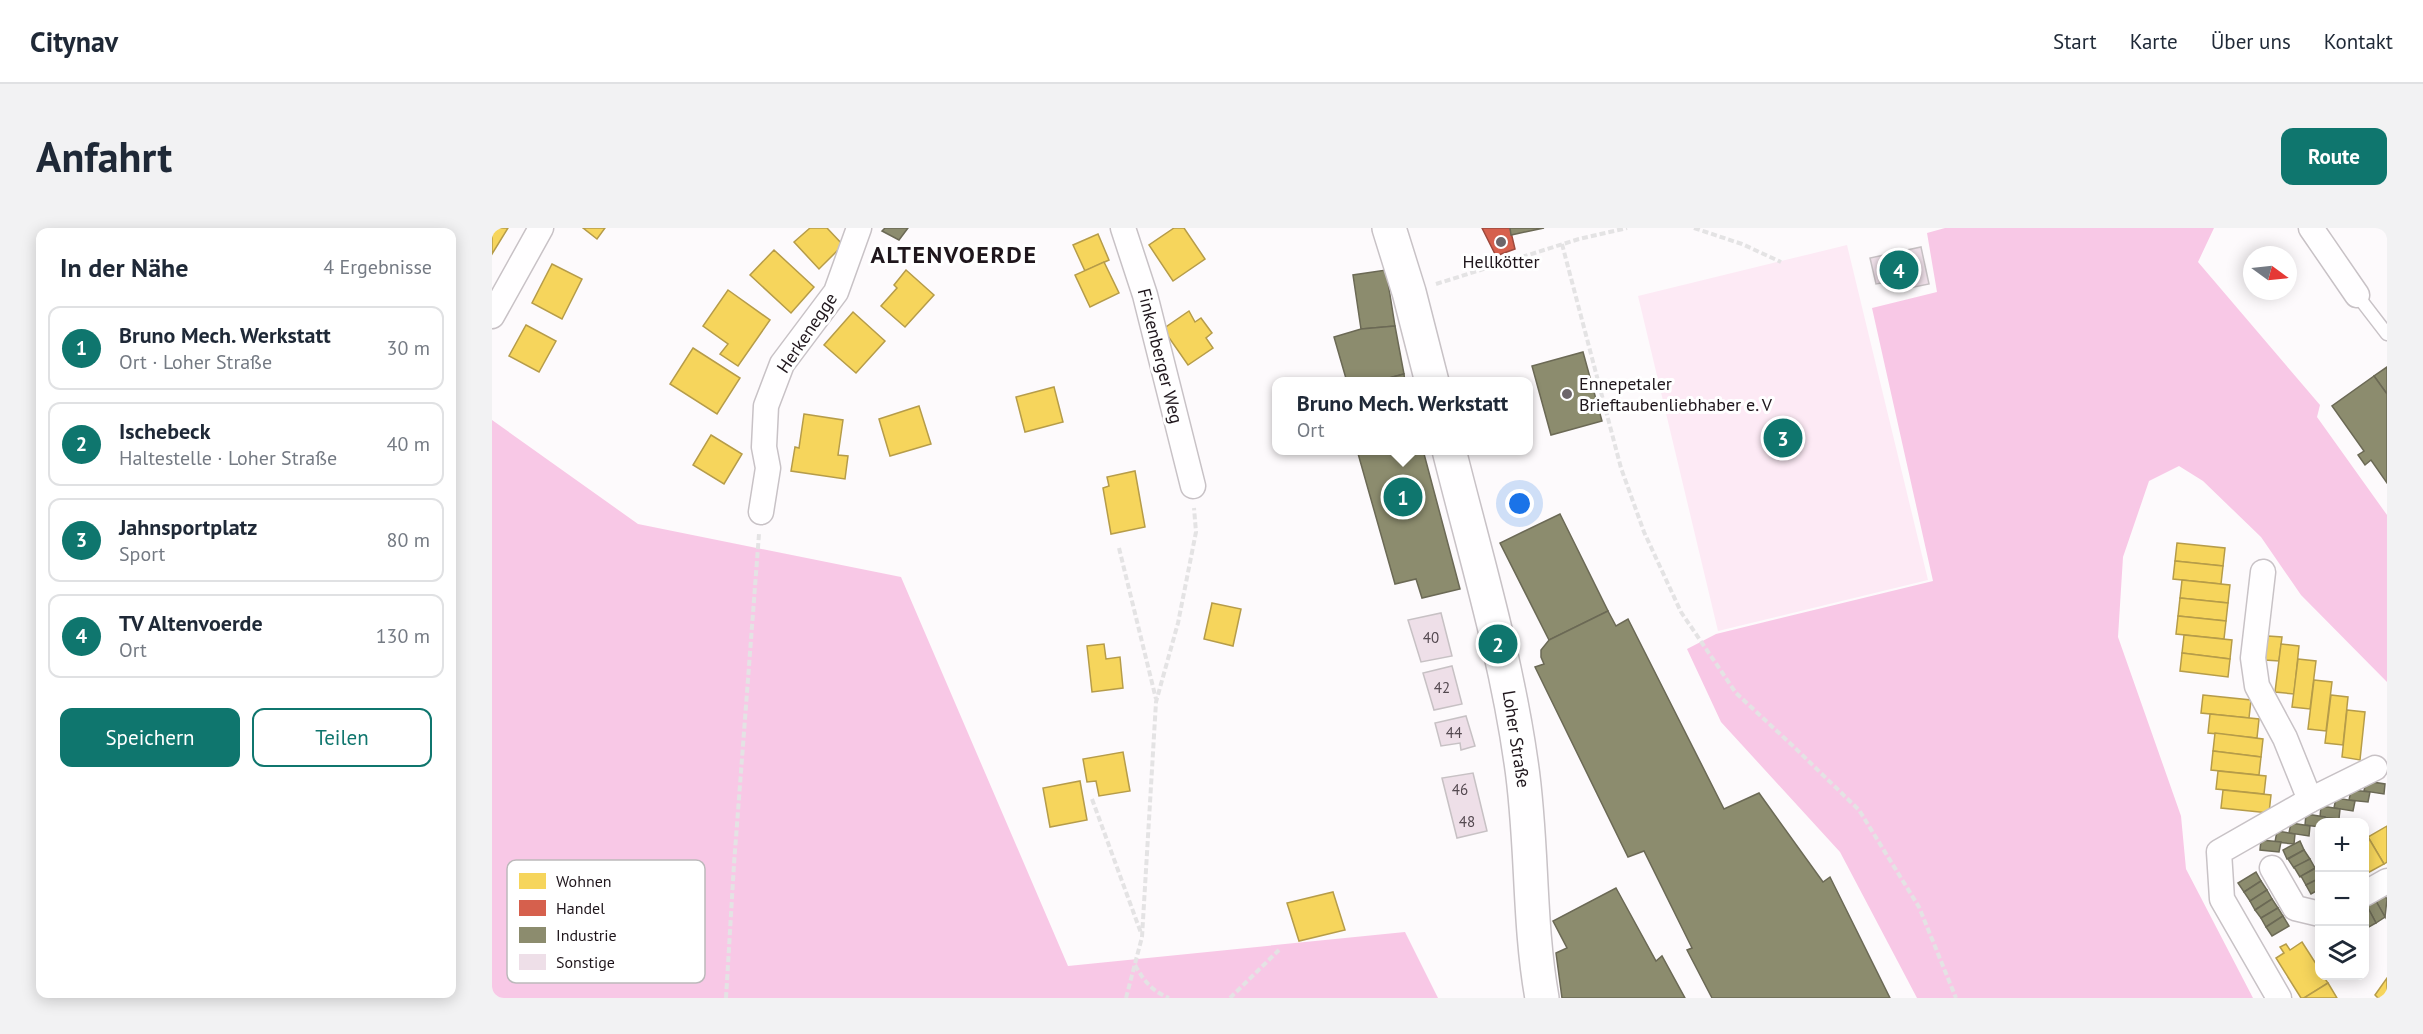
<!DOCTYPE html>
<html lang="de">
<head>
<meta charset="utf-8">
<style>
	body { margin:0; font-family:"PT Sans",sans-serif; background:#f2f2f3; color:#1f2937 }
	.controls { position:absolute; right:18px; bottom:18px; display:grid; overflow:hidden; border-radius:12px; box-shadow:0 3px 15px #0003 }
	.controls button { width:54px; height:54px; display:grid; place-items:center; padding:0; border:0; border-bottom:2px solid #e0e1e3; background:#fff; color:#1f2937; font:30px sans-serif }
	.compass { position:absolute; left:1751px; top:18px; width:54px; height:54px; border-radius:50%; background:#fff; box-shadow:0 3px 15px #0003; rotate:105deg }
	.you { position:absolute; left:1028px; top:276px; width:21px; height:21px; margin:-15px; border:4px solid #fff; border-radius:50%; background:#1a73e8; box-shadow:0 0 0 9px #1a73e833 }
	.badge { display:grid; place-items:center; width:39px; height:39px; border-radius:50%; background:#0f766e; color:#fff; font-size:20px; font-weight:700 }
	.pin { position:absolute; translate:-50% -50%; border:3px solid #fff; box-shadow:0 2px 6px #0006 }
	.popup { position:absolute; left:780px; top:149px; width:261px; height:78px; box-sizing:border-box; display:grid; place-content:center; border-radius:12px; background:#fff; filter:drop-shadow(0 2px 4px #0005); font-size:20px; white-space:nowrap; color:#747a83 }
	.popup b { font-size:22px; color:#1f2937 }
	.popup::after { content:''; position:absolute; left:50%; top:100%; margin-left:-12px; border:12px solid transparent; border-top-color:#fff }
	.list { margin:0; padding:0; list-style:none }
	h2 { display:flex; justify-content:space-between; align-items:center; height:78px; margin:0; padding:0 24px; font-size:26px }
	h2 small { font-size:20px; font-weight:400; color:#747a83 }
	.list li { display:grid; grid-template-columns:39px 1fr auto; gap:18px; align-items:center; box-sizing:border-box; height:84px; margin:0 12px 12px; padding:0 12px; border:2px solid #e0e1e3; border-radius:12px }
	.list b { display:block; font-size:22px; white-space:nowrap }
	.list p { margin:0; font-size:20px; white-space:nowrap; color:#747a83 }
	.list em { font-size:20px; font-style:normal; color:#747a83 }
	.actions { display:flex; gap:12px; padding:18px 24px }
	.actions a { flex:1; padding:14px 0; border:2px solid #0f766e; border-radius:12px; text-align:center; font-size:21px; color:#0f766e }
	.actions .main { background:#0f766e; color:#fff }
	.icon { flex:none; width:33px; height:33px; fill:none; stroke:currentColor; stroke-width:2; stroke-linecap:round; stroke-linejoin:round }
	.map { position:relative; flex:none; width:1895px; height:770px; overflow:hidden; border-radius:12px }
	header { display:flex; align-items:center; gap:36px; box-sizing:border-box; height:84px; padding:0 30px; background:#fff; border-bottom:2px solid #e0e1e3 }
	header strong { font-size:28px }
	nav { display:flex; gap:33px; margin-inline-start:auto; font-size:21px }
	.intro { display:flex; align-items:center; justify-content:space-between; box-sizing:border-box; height:144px; padding:0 36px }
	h1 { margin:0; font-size:42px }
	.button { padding:15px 27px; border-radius:12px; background:#0f766e; color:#fff; font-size:21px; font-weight:700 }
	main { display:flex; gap:36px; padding:0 36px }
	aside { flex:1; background:#fff; border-radius:12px; box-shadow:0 3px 15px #0003 }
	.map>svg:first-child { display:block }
</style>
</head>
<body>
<header>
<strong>Citynav</strong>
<nav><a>Start</a><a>Karte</a><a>Über uns</a><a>Kontakt</a></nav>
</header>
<div class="intro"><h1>Anfahrt</h1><a class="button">Route</a></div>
<main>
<aside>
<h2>In der Nähe<small>4 Ergebnisse</small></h2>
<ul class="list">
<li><span class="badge">1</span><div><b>Bruno Mech. Werkstatt</b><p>Ort · Loher Straße</p></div><em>30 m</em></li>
<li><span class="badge">2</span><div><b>Ischebeck</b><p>Haltestelle · Loher Straße</p></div><em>40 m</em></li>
<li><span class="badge">3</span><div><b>Jahnsportplatz</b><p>Sport</p></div><em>80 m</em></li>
<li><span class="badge">4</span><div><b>TV Altenvoerde</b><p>Ort</p></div><em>130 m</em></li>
</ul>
<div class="actions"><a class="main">Speichern</a><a>Teilen</a></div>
</aside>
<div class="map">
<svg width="1895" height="770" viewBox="0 0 1895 770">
	<rect width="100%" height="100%" fill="#fdfafc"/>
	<polygon fill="#fdeaf5" points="1355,17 1436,352 1226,403 1146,68"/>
	<g fill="#f8c8e6">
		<polygon points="1453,0 1722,0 1706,34 1828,177 1825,189 1895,287 1895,454 1809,367 1769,309 1711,253 1687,238 1657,253 1631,329 1626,409 1689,588 1694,641 1761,770 1425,770 1348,624 1229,494 1195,421 1224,406 1441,353 1380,80 1445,64 1435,5"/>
		<polygon points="0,192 146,296 409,349 576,738 913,704 946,770 0,770"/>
	</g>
	<g fill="#f6d55c" stroke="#b69c49" stroke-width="1.5">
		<polygon points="0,0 16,0 0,26"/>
		<polygon points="91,0 113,0 105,11"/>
		<polygon points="318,0 335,0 351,17 327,41 302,14"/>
		<polygon points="682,0 692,0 713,31 681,53 657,17"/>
		<polygon points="606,6 617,32 593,43 581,17"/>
		<polygon points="282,22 322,59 299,85 258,47"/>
		<polygon points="612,34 627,65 598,79 583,47"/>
		<polygon points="60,36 90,51 70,91 40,75"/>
		<polygon points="414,42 442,67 413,99 389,78 405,60 402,57"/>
		<polygon points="236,62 278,92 246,138 228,126 236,116 211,98"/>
		<polygon points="697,83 703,94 709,90 720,105 714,110 721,120 696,137 671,101"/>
		<polygon points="361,84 393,113 364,145 332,117"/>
		<polygon points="34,97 64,113 47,144 17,128"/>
		<polygon points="201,120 248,150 225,186 178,156"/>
		<polygon points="562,159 571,194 533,204 524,169"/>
		<polygon points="427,178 439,216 398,228 387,191"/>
		<polygon points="312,186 351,192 346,227 356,228 353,251 299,243 303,219 307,220"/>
		<polygon points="219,207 250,226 232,256 201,237"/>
		<polygon points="643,243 653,299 619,306 611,260 617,258 615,249"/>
		<polygon points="1685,315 1733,320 1731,338 1683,333"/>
		<polygon points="1683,333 1731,338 1729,356 1681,351"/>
		<polygon points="1690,352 1738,357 1736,375 1688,370"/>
		<polygon points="1688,370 1736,375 1734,393 1686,388"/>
		<polygon points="720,375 749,381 741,418 712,411"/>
		<polygon points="1686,388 1734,393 1732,411 1684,406"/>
		<polygon points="1692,407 1740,412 1738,431 1690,425"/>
		<polygon points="1776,408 1790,409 1787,433 1773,432"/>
		<polygon points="612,416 614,431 628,429 631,460 600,464 595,418"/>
		<polygon points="1789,416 1807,418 1802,466 1783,464"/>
		<polygon points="1690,425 1738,431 1736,449 1688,443"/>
		<polygon points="1806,431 1824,433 1818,481 1800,479"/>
		<polygon points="1822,452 1840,454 1834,503 1816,501"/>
		<polygon points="1711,467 1759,472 1757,490 1709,485"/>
		<polygon points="1839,467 1856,469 1851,517 1833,515"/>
		<polygon points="1855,482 1873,484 1868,532 1850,529"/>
		<polygon points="1718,486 1767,491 1765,510 1716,505"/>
		<polygon points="1723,505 1771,511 1769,529 1721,523"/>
		<polygon points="1721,523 1769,529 1767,547 1719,542"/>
		<polygon points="631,524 638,563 607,568 604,553 595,554 591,531"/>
		<polygon points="1726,543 1774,548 1772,566 1724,561"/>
		<polygon points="588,553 595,592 558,599 551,560"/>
		<polygon points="1731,562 1779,567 1777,585 1729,580"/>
		<polygon points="1895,598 1895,634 1892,636 1876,609"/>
		<polygon points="1876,609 1892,636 1872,647 1872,611"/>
		<polygon points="841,664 853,702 807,713 795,675"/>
		<polygon points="1810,714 1828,742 1828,748 1831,748 1836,755 1812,770 1809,770 1784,730 1792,725 1788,719 1794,716 1798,722"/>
		<polygon points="1895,750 1895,770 1886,770 1883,767"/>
		<polygon points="1836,755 1845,770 1812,770"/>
	</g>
	<polygon fill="#d6604d" stroke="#9f4a3e" stroke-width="1.5" points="990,0 1018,0 1023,21 1004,28"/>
	<g fill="#8c8c6e" stroke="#6b6955" stroke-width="1.5">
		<polygon points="393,0 416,0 407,12 390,3"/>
		<polygon points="1018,0 1052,0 1019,7"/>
		<polygon points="894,42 903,98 869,101 861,47"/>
		<polygon points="903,98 912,146 882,154 855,154 842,109 869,101"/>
		<polygon points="1091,124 1110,193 1059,207 1040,138"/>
		<polygon points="1895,139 1895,166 1882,148"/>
		<polygon points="912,146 913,154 882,154"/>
		<polygon points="1882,148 1895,166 1895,255 1879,232 1873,237 1866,227 1872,223 1840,178"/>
		<polygon points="865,222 931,222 968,361 930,370 924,351 903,356"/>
		<polygon points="1068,286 1116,383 1057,412 1008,315"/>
		<polygon points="1116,383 1124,398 1136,391 1232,581 1267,565 1331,654 1338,649 1398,770 1220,770 1195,722 1200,720 1152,623 1136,629 1043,439 1052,436 1049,429 1049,422 1057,412"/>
		<polygon points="1874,553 1893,556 1892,566 1872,563"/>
		<polygon points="1859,562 1878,564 1876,574 1857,572"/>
		<polygon points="1844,570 1863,573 1861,583 1842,580"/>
		<polygon points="1829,578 1848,581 1847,591 1828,589"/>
		<polygon points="1814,586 1833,589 1833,594 1828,594 1828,599 1813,597"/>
		<polygon points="1799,595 1818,598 1817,608 1797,605"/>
		<polygon points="1785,603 1803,606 1802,616 1783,614"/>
		<polygon points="1769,612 1789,614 1787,624 1768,622"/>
		<polygon points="1808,613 1812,622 1795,631 1791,622"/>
		<polygon points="1812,622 1818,631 1802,640 1796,631"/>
		<polygon points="1818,631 1823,640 1808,649 1802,639"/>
		<polygon points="1824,640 1828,650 1814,657 1809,648"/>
		<polygon points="1764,644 1769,653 1752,664 1746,655"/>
		<polygon points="1828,650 1828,661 1819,666 1814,657"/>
		<polygon points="1769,653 1775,662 1758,673 1752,664"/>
		<polygon points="1124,660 1164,733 1170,728 1193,770 1070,770 1064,725 1075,720 1061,693"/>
		<polygon points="1775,662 1780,671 1763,682 1758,673"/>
		<polygon points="1893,668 1895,671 1893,689 1884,673"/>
		<polygon points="1780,671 1786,680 1769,690 1763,682"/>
		<polygon points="1884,673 1893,689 1884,695 1875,678"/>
		<polygon points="1875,678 1884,695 1875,700 1872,695 1872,679"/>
		<polygon points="1786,680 1791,688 1774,699 1769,690"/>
		<polygon points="1791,688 1797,698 1780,708 1774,699"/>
	</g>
	<g fill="#eedfe8" stroke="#c7c1c4" stroke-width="1.5">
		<polygon points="1429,19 1437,56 1403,63 1400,53 1384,56 1378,30"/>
		<polygon points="949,385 960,428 929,434 916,392"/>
		<polygon points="960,438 970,476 942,482 931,445"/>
		<polygon points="974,488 983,518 969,522 968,515 949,518 943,495"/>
		<polygon points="981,545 995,603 965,610 950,550"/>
	</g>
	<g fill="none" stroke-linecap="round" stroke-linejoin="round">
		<defs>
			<polyline id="lane" points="1865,67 1895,106"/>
			<g id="street">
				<polyline points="631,0 653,67 701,258"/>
				<polyline points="1819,0 1865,67"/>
				<polyline points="0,88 49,0"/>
				<polyline points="269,284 276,240 272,219 274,178 290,136 344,64 367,0"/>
				<polyline points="1771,344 1761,430 1765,458 1793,510 1818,572 1727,624 1730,671 1787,770"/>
				<polyline points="1818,572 1883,540"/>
				<polyline points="1780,640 1803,680 1828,686"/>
				<polyline points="1872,666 1895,653"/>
			</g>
			<g id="secondary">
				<polyline points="897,0 917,64 940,154"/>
				<path d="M957 222C983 326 1014 428 1029 534 1041 612 1036 692 1050 770"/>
			</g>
		</defs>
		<use href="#lane" stroke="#c8c2c6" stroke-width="15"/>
		<use href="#street" stroke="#c8c2c6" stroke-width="27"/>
		<use href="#secondary" stroke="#c8c2c6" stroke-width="36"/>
		<g stroke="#e4e3e4" stroke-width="4" stroke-dasharray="6 3" stroke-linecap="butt">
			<polyline points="1202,0 1250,16 1289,34"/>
			<polyline points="1070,16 1129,240 1152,304 1189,384 1244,465 1301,518 1367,582 1427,679 1464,770"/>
			<polyline points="944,56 1087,11 1135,0"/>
			<polyline points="627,320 664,471"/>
			<polyline points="600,571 649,705"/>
			<path d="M643 737C652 753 660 763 677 770"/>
			<polyline points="234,770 242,636 267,306"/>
			<polyline points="634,770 650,709 664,474 686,395 704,304 702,280"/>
			<polyline points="738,770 787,722"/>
		</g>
		<use href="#lane" stroke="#fffeff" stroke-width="12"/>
		<use href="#street" stroke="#fffeff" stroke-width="24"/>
		<use href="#secondary" stroke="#fffeff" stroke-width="33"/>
	</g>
	<g fill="#6d666a" stroke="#fff" stroke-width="2">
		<circle cx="1009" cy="14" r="6"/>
		<circle cx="1075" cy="166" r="6"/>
	</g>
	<g text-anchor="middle" stroke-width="6" stroke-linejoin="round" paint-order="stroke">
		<g font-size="15" fill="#53484f">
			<text x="939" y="415">40</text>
			<text x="950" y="465">42</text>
			<text x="962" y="510">44</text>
			<text x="968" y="567">46</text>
			<text x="975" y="599">48</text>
		</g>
		<g font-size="18" fill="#1f161c" stroke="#fff">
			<text x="1009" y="40">Hellkötter</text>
			<text x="1087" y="162" text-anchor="start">Ennepetaler<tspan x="1087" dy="21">Brieftaubenliebhaber e. V</tspan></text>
		</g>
		<g font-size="18" fill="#1f161c" stroke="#fff">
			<text transform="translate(315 105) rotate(-56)" y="6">Herkenegge</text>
			<text transform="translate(668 128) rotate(76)" y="6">Finkenberger Weg</text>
			<text transform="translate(1024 511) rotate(81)" y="6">Loher Straße</text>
		</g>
		<g font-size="24" font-weight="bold" letter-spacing="1.5" fill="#1f161c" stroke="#fff">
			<text x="462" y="35">ALTENVOERDE</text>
		</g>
	</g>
	<rect x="15" y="632" width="198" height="123" rx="9" fill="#fff" stroke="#bcb9bb" stroke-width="1.5"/>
	<rect x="27" y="645" width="27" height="16" fill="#f6d55c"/>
	<rect x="27" y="672" width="27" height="16" fill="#d6604d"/>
	<rect x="27" y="699" width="27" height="16" fill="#8c8c6e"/>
	<rect x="27" y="726" width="27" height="16" fill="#eedfe8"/>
	<g font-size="16" fill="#1f161c">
		<text x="64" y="659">Wohnen</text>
		<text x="64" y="686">Handel</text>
		<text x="64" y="713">Industrie</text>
		<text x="64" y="740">Sonstige</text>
	</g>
</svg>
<div class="controls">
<button>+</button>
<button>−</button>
<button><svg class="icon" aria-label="layers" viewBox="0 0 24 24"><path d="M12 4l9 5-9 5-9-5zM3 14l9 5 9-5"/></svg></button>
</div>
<svg class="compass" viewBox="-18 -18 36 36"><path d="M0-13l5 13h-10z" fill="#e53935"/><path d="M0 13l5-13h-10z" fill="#747a83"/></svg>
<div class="you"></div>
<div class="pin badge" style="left:911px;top:269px">1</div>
<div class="popup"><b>Bruno Mech. Werkstatt</b>Ort</div>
<div class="pin badge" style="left:1006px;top:416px">2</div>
<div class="pin badge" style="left:1291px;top:210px">3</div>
<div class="pin badge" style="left:1407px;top:42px">4</div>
</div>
</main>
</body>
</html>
